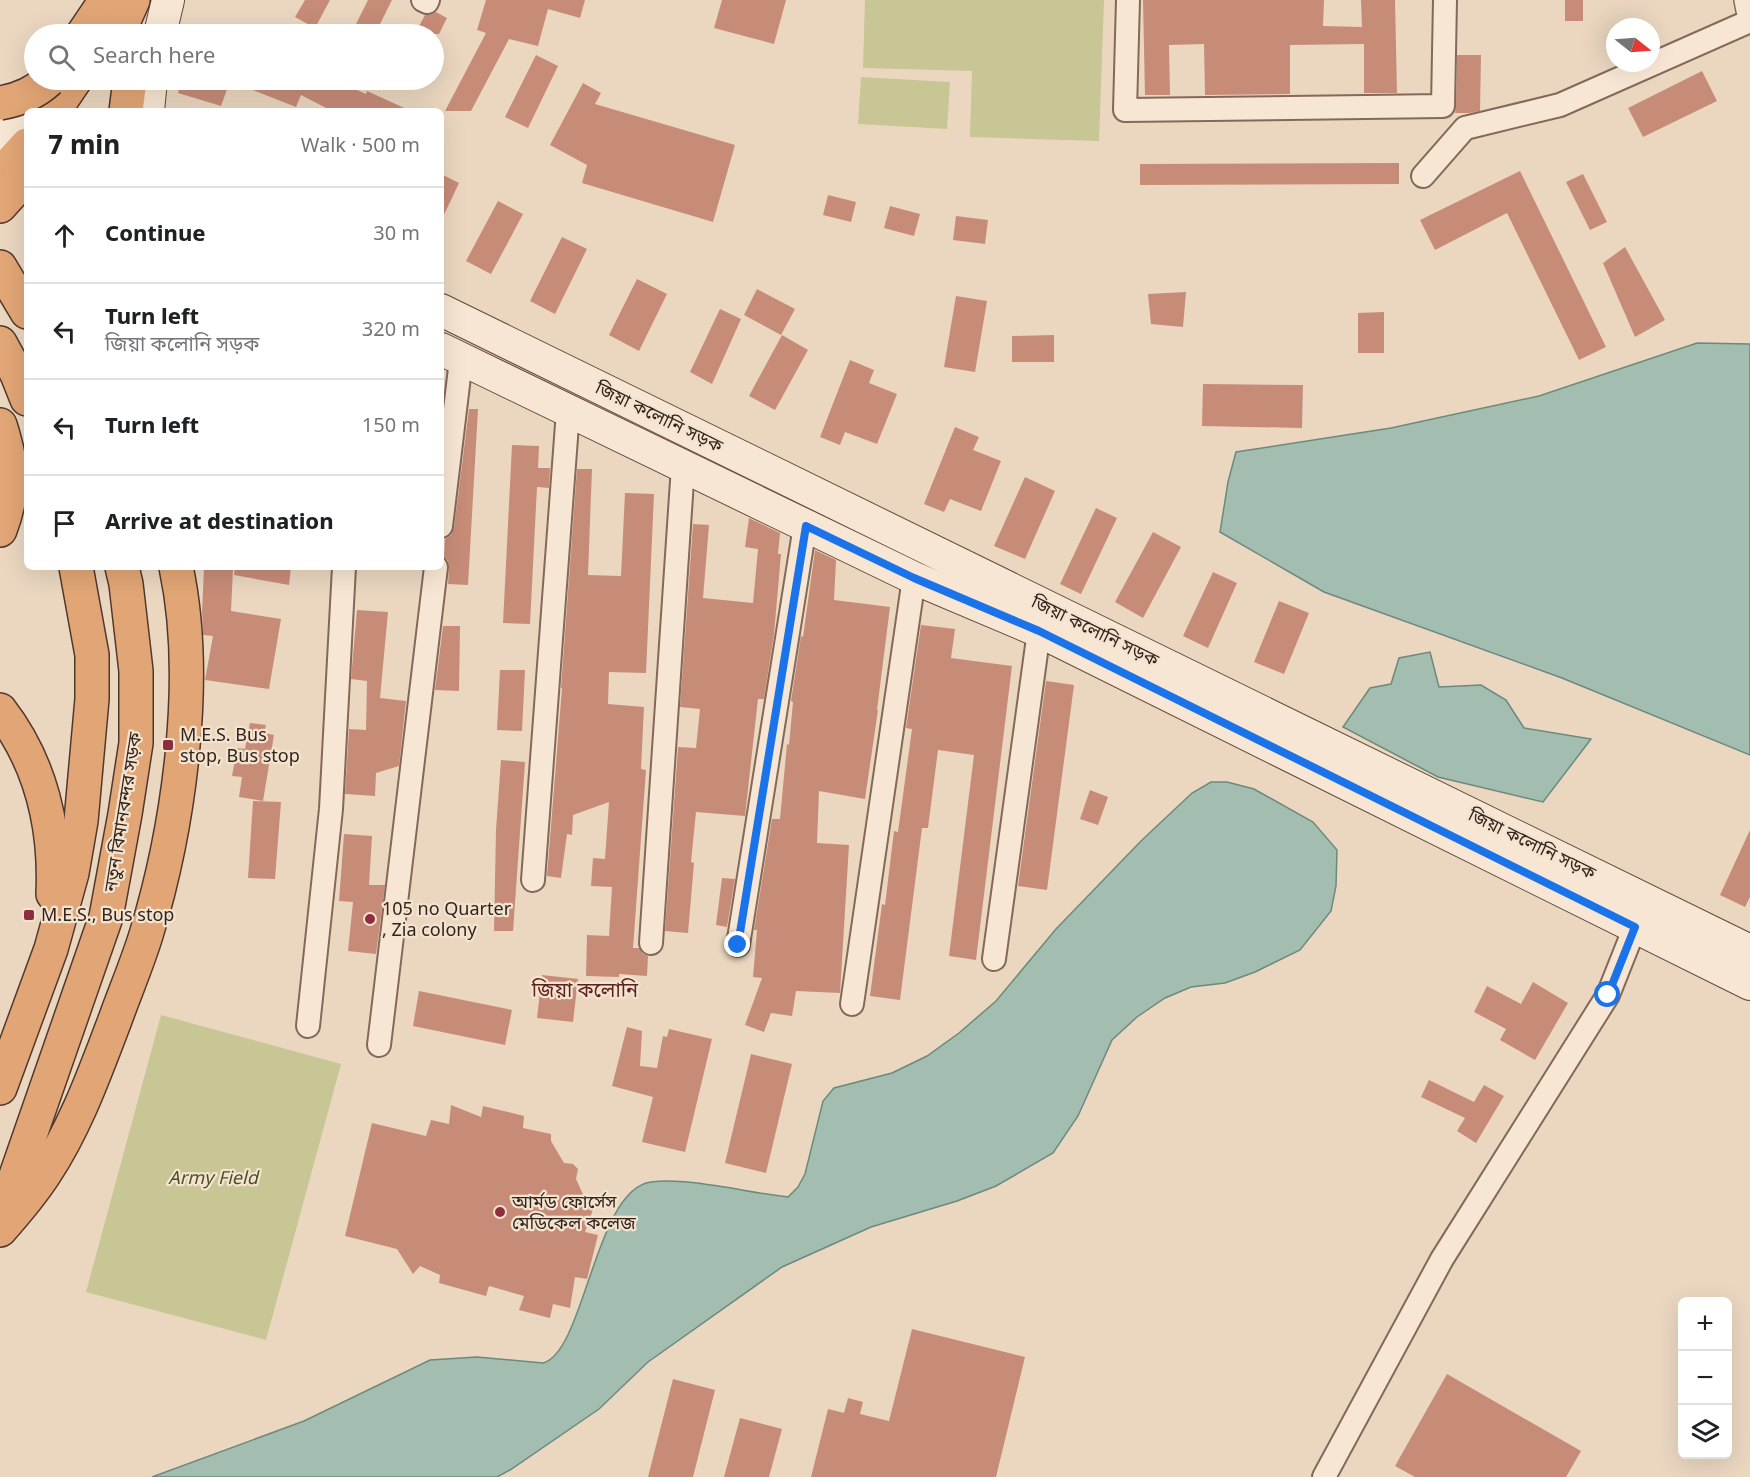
<!DOCTYPE html>
<html lang="en">
<head>
<meta charset="utf-8">
<style>
	body { margin:0; font-family:Georgia,"Noto Sans Bengali",serif; background:#f6f6f6; color:#202124 }
	.controls { position:absolute; right:18px; bottom:18px; display:grid; overflow:hidden; border-radius:9px; box-shadow:0 6px 24px #0002 }
	.controls button { width:54px; height:54px; display:grid; place-items:center; padding:0; border:0; border-bottom:2px solid #e0e0e0; background:#fff; color:#202124; font:30px sans-serif }
	.compass { position:absolute; left:1606px; top:18px; width:54px; height:54px; border-radius:50%; background:#fff; box-shadow:0 6px 24px #0002; rotate:107deg }
	.stop { position:absolute; width:18px; height:18px; margin:-14px; border:4px solid #1a73e8; border-radius:50%; background:#fff }
	.stop.end { background:#1a73e8; border-color:#fff; box-shadow:0 2px 6px #0008 }
	.list { margin:0; padding:0; list-style:none }
	h2 { display:flex; justify-content:space-between; align-items:center; height:78px; margin:0; padding:0 24px; font-size:26px }
	h2 small { font-size:20px; font-weight:400; color:#757577 }
	.list li { display:grid; grid-template-columns:39px 1fr auto; gap:18px; align-items:center; box-sizing:border-box; height:96px; padding:0 24px; border-top:2px solid #e0e0e0 }
	.list b { display:block; font-size:22px; white-space:nowrap }
	.list p { margin:0; font-size:20px; white-space:nowrap; color:#757577 }
	.list em { font-size:20px; font-style:normal; color:#757577 }
	.icon { flex:none; width:33px; height:33px; fill:none; stroke:currentColor; stroke-width:2; stroke-linecap:round; stroke-linejoin:round }
	.map { position:relative; flex:none; width:1750px; height:1477px; overflow:hidden }
	.search { position:absolute; background:#fff; box-shadow:0 6px 24px #0002; left:24px; top:24px; width:420px; height:66px; display:flex; align-items:center; gap:15px; box-sizing:border-box; padding:0 21px; border-radius:33px; color:#757577; font-size:22px }
	.panel { position:absolute; background:#fff; box-shadow:0 6px 24px #0002; left:24px; top:108px; width:420px; height:462px; border-radius:9px }
	.map>svg:first-child { display:block }
</style>
</head>
<body>
<div class="map">
<svg width="1750" height="1477" viewBox="0 0 1750 1477">
	<rect width="100%" height="100%" fill="#ebd7c0"/>
	<g fill="#c8c695">
		<polygon points="865,0 1104,0 1099,141 970,137 972,71 863,68"/>
		<polygon points="861,77 950,82 947,129 858,124"/>
		<polygon points="161,1015 341,1064 266,1340 86,1292"/>
	</g>
	<g fill="#a3bdb1" stroke="#6b8a7d" stroke-width="1.5">
		<polygon points="1697,343 1750,344 1750,755 1562,678 1324,592 1220,532 1228,482 1236,452 1391,428 1539,396"/>
		<polygon points="1430,652 1439,687 1481,685 1506,700 1524,728 1591,739 1543,802 1438,777 1343,727 1370,688 1391,684 1399,658"/>
		<path d="M1211 782H1227L1254 789 1313 822 1337 850 1336 886 1331 911 1300 950 1255 972 1225 983 1191 987 1165 998 1137 1017 1112 1040 1078 1116 1053 1153 996 1186 957 1201 871 1227 782 1267 648 1362 599 1409 510 1470 497 1477H152L304 1421 430 1360 477 1357 543 1363C585 1352 595 1189 651 1182 690 1177 748 1193 788 1197L798 1187 805 1174 823 1101 834 1088 892 1073 927 1056 959 1033 996 1001 1056 929 1141 841 1192 793Z"/>
	</g>
	<g fill="#c78c78">
		<polygon points="305,0 330,0 315,28 295,17"/>
		<polygon points="368,0 392,0 375,34 351,34"/>
		<polygon points="486,0 585,0 580,18 548,9 538,46 509,39 471,111 445,111 486,33 477,30"/>
		<polygon points="722,0 786,0 774,44 714,28"/>
		<polygon points="1143,0 1324,0 1323,26 1362,27 1361,0 1395,0 1397,93 1364,93 1364,44 1290,45 1290,94 1205,95 1204,44 1169,45 1170,95 1145,95"/>
		<rect x="1565" y="0" width="18" height="21"/>
		<polygon points="436,12 447,18 439,34 415,34 425,15"/>
		<polygon points="536,55 558,66 528,128 505,117"/>
		<polygon points="1457,55 1481,55 1480,111 1469,113 1455,113 1456,106"/>
		<polygon points="1702,71 1717,101 1643,137 1628,108"/>
		<polygon points="181,80 334,80 366,94 367,91 411,111 332,111 301,95 296,107 230,81 221,106 178,93"/>
		<polygon points="583,83 601,93 595,104 735,145 713,222 582,183 587,165 550,145"/>
		<polygon points="1399,163 1399,184 1140,185 1140,164"/>
		<polygon points="1520,171 1606,347 1579,360 1507,213 1435,250 1420,220"/>
		<polygon points="441,174 459,183 441,221"/>
		<polygon points="1583,174 1607,222 1590,230 1566,182"/>
		<polygon points="828,195 856,202 851,222 823,215"/>
		<polygon points="498,201 523,214 491,274 466,261"/>
		<polygon points="890,206 920,214 914,236 884,228"/>
		<polygon points="956,216 988,220 985,244 953,240"/>
		<polygon points="562,237 587,249 555,314 530,301"/>
		<polygon points="1625,247 1665,320 1635,337 1603,263"/>
		<polygon points="637,279 667,294 639,351 609,335"/>
		<polygon points="757,289 795,309 781,335 744,315"/>
		<polygon points="1186,292 1183,327 1151,324 1148,294"/>
		<polygon points="956,296 987,301 975,372 944,367"/>
		<polygon points="720,309 741,319 712,384 690,372"/>
		<polygon points="1384,312 1384,353 1358,353 1358,313"/>
		<polygon points="782,335 808,350 775,410 749,396"/>
		<polygon points="1054,335 1054,362 1012,362 1012,336"/>
		<polygon points="850,360 874,370 869,383 897,394 877,444 845,432 840,445 820,437"/>
		<polygon points="1203,384 1303,385 1302,428 1202,426"/>
		<polygon points="469,409 478,409 468,585 448,584 449,568 448,561 444,556 445,539 451,535 454,528"/>
		<polygon points="955,427 979,437 973,450 1001,461 981,511 950,499 944,512 924,504"/>
		<polygon points="512,445 539,446 538,468 550,468 549,488 537,487 530,624 503,623"/>
		<polygon points="577,469 592,469 588,575 621,576 625,493 654,494 646,673 609,672 608,704 644,707 641,769 646,770 633,948 639,948 643,954 648,956 647,976 619,974 619,977 586,976 587,935 609,936 612,887 591,886 593,858 605,859 609,802 573,815 572,835 567,834 561,878 547,876 562,688 561,688"/>
		<polygon points="1025,477 1055,491 1025,559 994,546"/>
		<polygon points="1096,508 1117,518 1081,594 1060,584"/>
		<polygon points="749,518 780,533 778,554 781,554 774,634 764,699 758,699 745,816 696,812 691,862 694,863 688,933 665,931 678,747 696,748 700,709 680,707 693,524 709,525 703,598 753,603 758,549 745,547"/>
		<polygon points="1153,532 1181,547 1143,618 1115,602"/>
		<polygon points="815,550 836,560 834,600 890,607 877,710 878,710 865,799 819,791 817,843 849,845 840,993 796,991 792,1016 771,1013 764,1032 745,1025 762,978 753,977 757,930 754,930 772,819 780,819 787,744 789,745 793,702 791,701 801,636 803,637"/>
		<polygon points="235,567 291,567 289,585 234,575"/>
		<polygon points="204,568 233,569 231,611 281,619 269,689 205,680 213,636 203,635 202,612"/>
		<polygon points="1213,572 1237,583 1208,648 1183,636"/>
		<polygon points="1279,601 1309,613 1284,674 1254,662"/>
		<polygon points="357,610 388,612 380,698 406,701 399,766 376,773 375,796 345,794 349,729 366,730 367,681 351,679"/>
		<polygon points="921,625 955,629 951,658 1012,666 976,960 949,956 974,755 938,750 928,828 922,828 900,1000 870,996 882,904 885,905 894,831 898,832 912,729 906,728"/>
		<polygon points="443,626 460,626 459,691 435,690"/>
		<polygon points="500,670 525,670 522,731 497,730"/>
		<polygon points="1046,681 1074,685 1047,890 1018,886"/>
		<polygon points="250,723 266,725 264,733 274,735 263,801 239,797 242,777 232,776 237,748 245,749"/>
		<polygon points="501,760 525,762 513,931 494,931 496,830"/>
		<polygon points="1090,790 1108,797 1098,825 1080,819"/>
		<polygon points="253,801 281,802 275,879 248,878"/>
		<polygon points="1750,830 1750,897 1745,907 1720,895"/>
		<polygon points="344,834 372,836 369,885 385,885 376,954 348,951 353,902 339,901"/>
		<polygon points="722,878 735,879 727,927 716,925"/>
		<polygon points="542,975 578,979 573,1022 537,1018"/>
		<polygon points="1533,982 1568,1003 1535,1060 1500,1040 1506,1029 1474,1012 1487,986 1521,1004"/>
		<polygon points="419,991 512,1010 505,1045 413,1026"/>
		<polygon points="627,1027 642,1031 640,1066 657,1068 663,1036 667,1037 669,1029 712,1039 685,1152 642,1142 653,1097 612,1086"/>
		<polygon points="751,1054 792,1064 766,1173 725,1163"/>
		<polygon points="1429,1080 1474,1102 1484,1085 1504,1096 1476,1143 1457,1131 1465,1118 1421,1097"/>
		<polygon points="451,1105 481,1117 483,1106 524,1116 523,1128 551,1134 551,1141 564,1163 573,1164 578,1169 576,1179 587,1203 595,1204 585,1232 598,1235 587,1279 575,1277 570,1308 553,1304 550,1318 519,1310 524,1296 489,1286 486,1296 439,1283 440,1275 420,1266 413,1274 397,1249 345,1236 372,1123 426,1136 431,1120 449,1124"/>
		<polygon points="912,1329 1025,1357 996,1477 811,1477 828,1409 844,1413 848,1398 863,1402 860,1414 889,1421"/>
		<polygon points="1447,1374 1581,1451 1566,1477 1415,1477 1395,1466"/>
		<polygon points="673,1379 715,1390 693,1477 648,1477"/>
		<polygon points="740,1418 782,1429 769,1477 724,1477"/>
	</g>
	<g fill="none" stroke-linecap="round" stroke-linejoin="round">
		<defs>
			<g id="minor">
				<polyline points="423,0 427,2 428,0"/>
				<polyline points="1128,0 1125,110 1443,106 1445,0"/>
				<polyline points="1423,176 1465,128 1560,105 1750,21"/>
				<polyline points="441,526 461,360"/>
				<polyline points="533,880 568,411"/>
				<polyline points="651,943 683,466"/>
				<polyline points="738,945 805,526"/>
				<polyline points="994,959 1039,631"/>
				<polyline points="852,1004 914,578"/>
				<polyline points="308,1026 331,809 344,567"/>
				<polyline points="379,1045 436,567"/>
				<polyline points="1324,1477 1442,1259 1608,995 1635,927"/>
			</g>
			<polyline id="tertiary" points="1748,0 1750,10"/>
			<g id="secondary">
				<polyline points="160,34 168,0"/>
				<polyline points="148,111 151,80"/>
				<polyline points="0,156 18,119 44,80"/>
				<polyline points="441,310 1750,951"/>
				<polyline points="441,349 914,578 1039,631 1750,984"/>
			</g>
			<g id="trunk">
				<polyline points="83,34 106,0"/>
				<polyline points="118,34 133,0"/>
				<polyline points="54,111 75,80"/>
				<polyline points="126,111 130,80"/>
				<polyline points="0,175 27,145"/>
				<polyline points="0,206 27,176"/>
				<polyline points="0,267 27,312"/>
				<polyline points="0,343 17,374 27,399"/>
				<path d="M0 425C13 466 15 490 0 530"/>
				<path d="M0 710C41 763 56 828 53 894"/>
				<polyline points="0,1088 51,949 72,873 81,821 92,699 92,655 76,567"/>
				<polyline points="4,1210 106,917 125,814 136,743 136,671 126,584 122,567"/>
				<path d="M0 1230C16 1212 32 1193 45 1173 76 1126 95 1072 115 1020 125 992 137 964 146 935 179 827 200 679 176 567"/>
			</g>
		</defs>
		<use href="#minor" stroke="#836959" stroke-width="26"/>
		<use href="#tertiary" stroke="#836959" stroke-width="30"/>
		<use href="#secondary" stroke="#654a3c" stroke-width="34"/>
		<use href="#trunk" stroke="#51382d" stroke-width="36"/>
		<use href="#minor" stroke="#f7e6d3" stroke-width="22"/>
		<use href="#tertiary" stroke="#f7e6d3" stroke-width="27"/>
		<use href="#secondary" stroke="#f7e6d3" stroke-width="32"/>
		<use href="#trunk" stroke="#e2a676" stroke-width="33"/>
		<defs>
			<path id="trunk-bridge" d="M0 103C18 100 36 92 49 80"/>
		</defs>
		<use href="#trunk-bridge" stroke="#51382d" stroke-width="36" stroke-linecap="butt"/>
		<use href="#trunk-bridge" stroke="#e2a676" stroke-width="33"/>
	</g>
	<g fill="none" stroke-linecap="round" stroke-linejoin="round">
		<polyline stroke="#1a73e8" stroke-width="8" points="738,945 806,526 914,578 1039,631 1635,927 1608,995"/>
	</g>
	<g fill="#8f2c3e" stroke="#f3e3cf" stroke-width="2">
		<rect x="162" y="739" width="12" height="12" rx="3"/>
		<rect x="23" y="909" width="12" height="12" rx="3"/>
		<circle cx="370" cy="919" r="6"/>
		<circle cx="500" cy="1212" r="6"/>
	</g>
	<g text-anchor="middle" stroke-width="4.5" stroke-linejoin="round" paint-order="stroke">
		<g font-size="18" fill="#33241d" stroke="#f3e3cf">
			<text transform="translate(659 417) rotate(26)" y="6">জিয়া কলোনি সড়ক</text>
			<text transform="translate(1095 631) rotate(26)" y="6">জিয়া কলোনি সড়ক</text>
			<text transform="translate(123 812) rotate(-81)" y="6">নতুন বিমানবন্দর সড়ক</text>
			<text transform="translate(1532 844) rotate(26)" y="6">জিয়া কলোনি সড়ক</text>
		</g>
		<g font-size="18" fill="#33241d" stroke="#f3e3cf" text-anchor="start">
			<text x="180" y="741">M.E.S. Bus<tspan x="180" dy="21">stop, Bus stop</tspan></text>
			<text x="382" y="915">105 no Quarter<tspan x="382" dy="21">, Zia colony</tspan></text>
			<text x="41" y="921">M.E.S., Bus stop</text>
			<text x="512" y="1208">আর্মড ফোর্সেস<tspan x="512" dy="21">মেডিকেল কলেজ</tspan></text>
		</g>
		<g font-size="18" font-style="italic" fill="#4b4f24" stroke="#f3e3cf">
			<text x="213" y="1184">Army Field</text>
		</g>
		<g font-size="20" fill="#5e211f" stroke="#f3e3cf">
			<text x="585" y="997">জিয়া কলোনি</text>
		</g>
	</g>
</svg>
<div class="controls">
<button>+</button>
<button>−</button>
<button><svg class="icon" aria-label="layers" viewBox="0 0 24 24"><path d="M12 4l9 5-9 5-9-5zM3 14l9 5 9-5"/></svg></button>
</div>
<svg class="compass" viewBox="-18 -18 36 36"><path d="M0-13l5 13h-10z" fill="#e53935"/><path d="M0 13l5-13h-10z" fill="#757577"/></svg>
<div class="stop" style="left:1608px;top:995px"></div>
<div class="stop end" style="left:738px;top:945px"></div>
<div class="search"><svg class="icon" aria-label="search" viewBox="0 0 24 24"><circle cx="10" cy="10" r="6"/><path d="M15 15l6 6"/></svg>Search here</div>
<section class="panel">
<h2>7 min<small>Walk · 500 m</small></h2>
<ul class="list">
<li><svg class="icon" aria-label="ahead" viewBox="0 0 24 24"><path d="M12 20V5M6 11l6-6 6 6"/></svg><div><b>Continue</b></div><em>30 m</em></li>
<li><svg class="icon" aria-label="left" viewBox="0 0 24 24"><path d="M17 20v-9H6M10 6l-5 5 5 5"/></svg><div><b>Turn left</b><p>জিয়া কলোনি সড়ক</p></div><em>320 m</em></li>
<li><svg class="icon" aria-label="left" viewBox="0 0 24 24"><path d="M17 20v-9H6M10 6l-5 5 5 5"/></svg><div><b>Turn left</b></div><em>150 m</em></li>
<li><svg class="icon" aria-label="arrive" viewBox="0 0 24 24"><path d="M6 21V4h12l-3 4 3 4H6"/></svg><div><b>Arrive at destination</b></div></li>
</ul>
</section>
</div>
</body>
</html>
